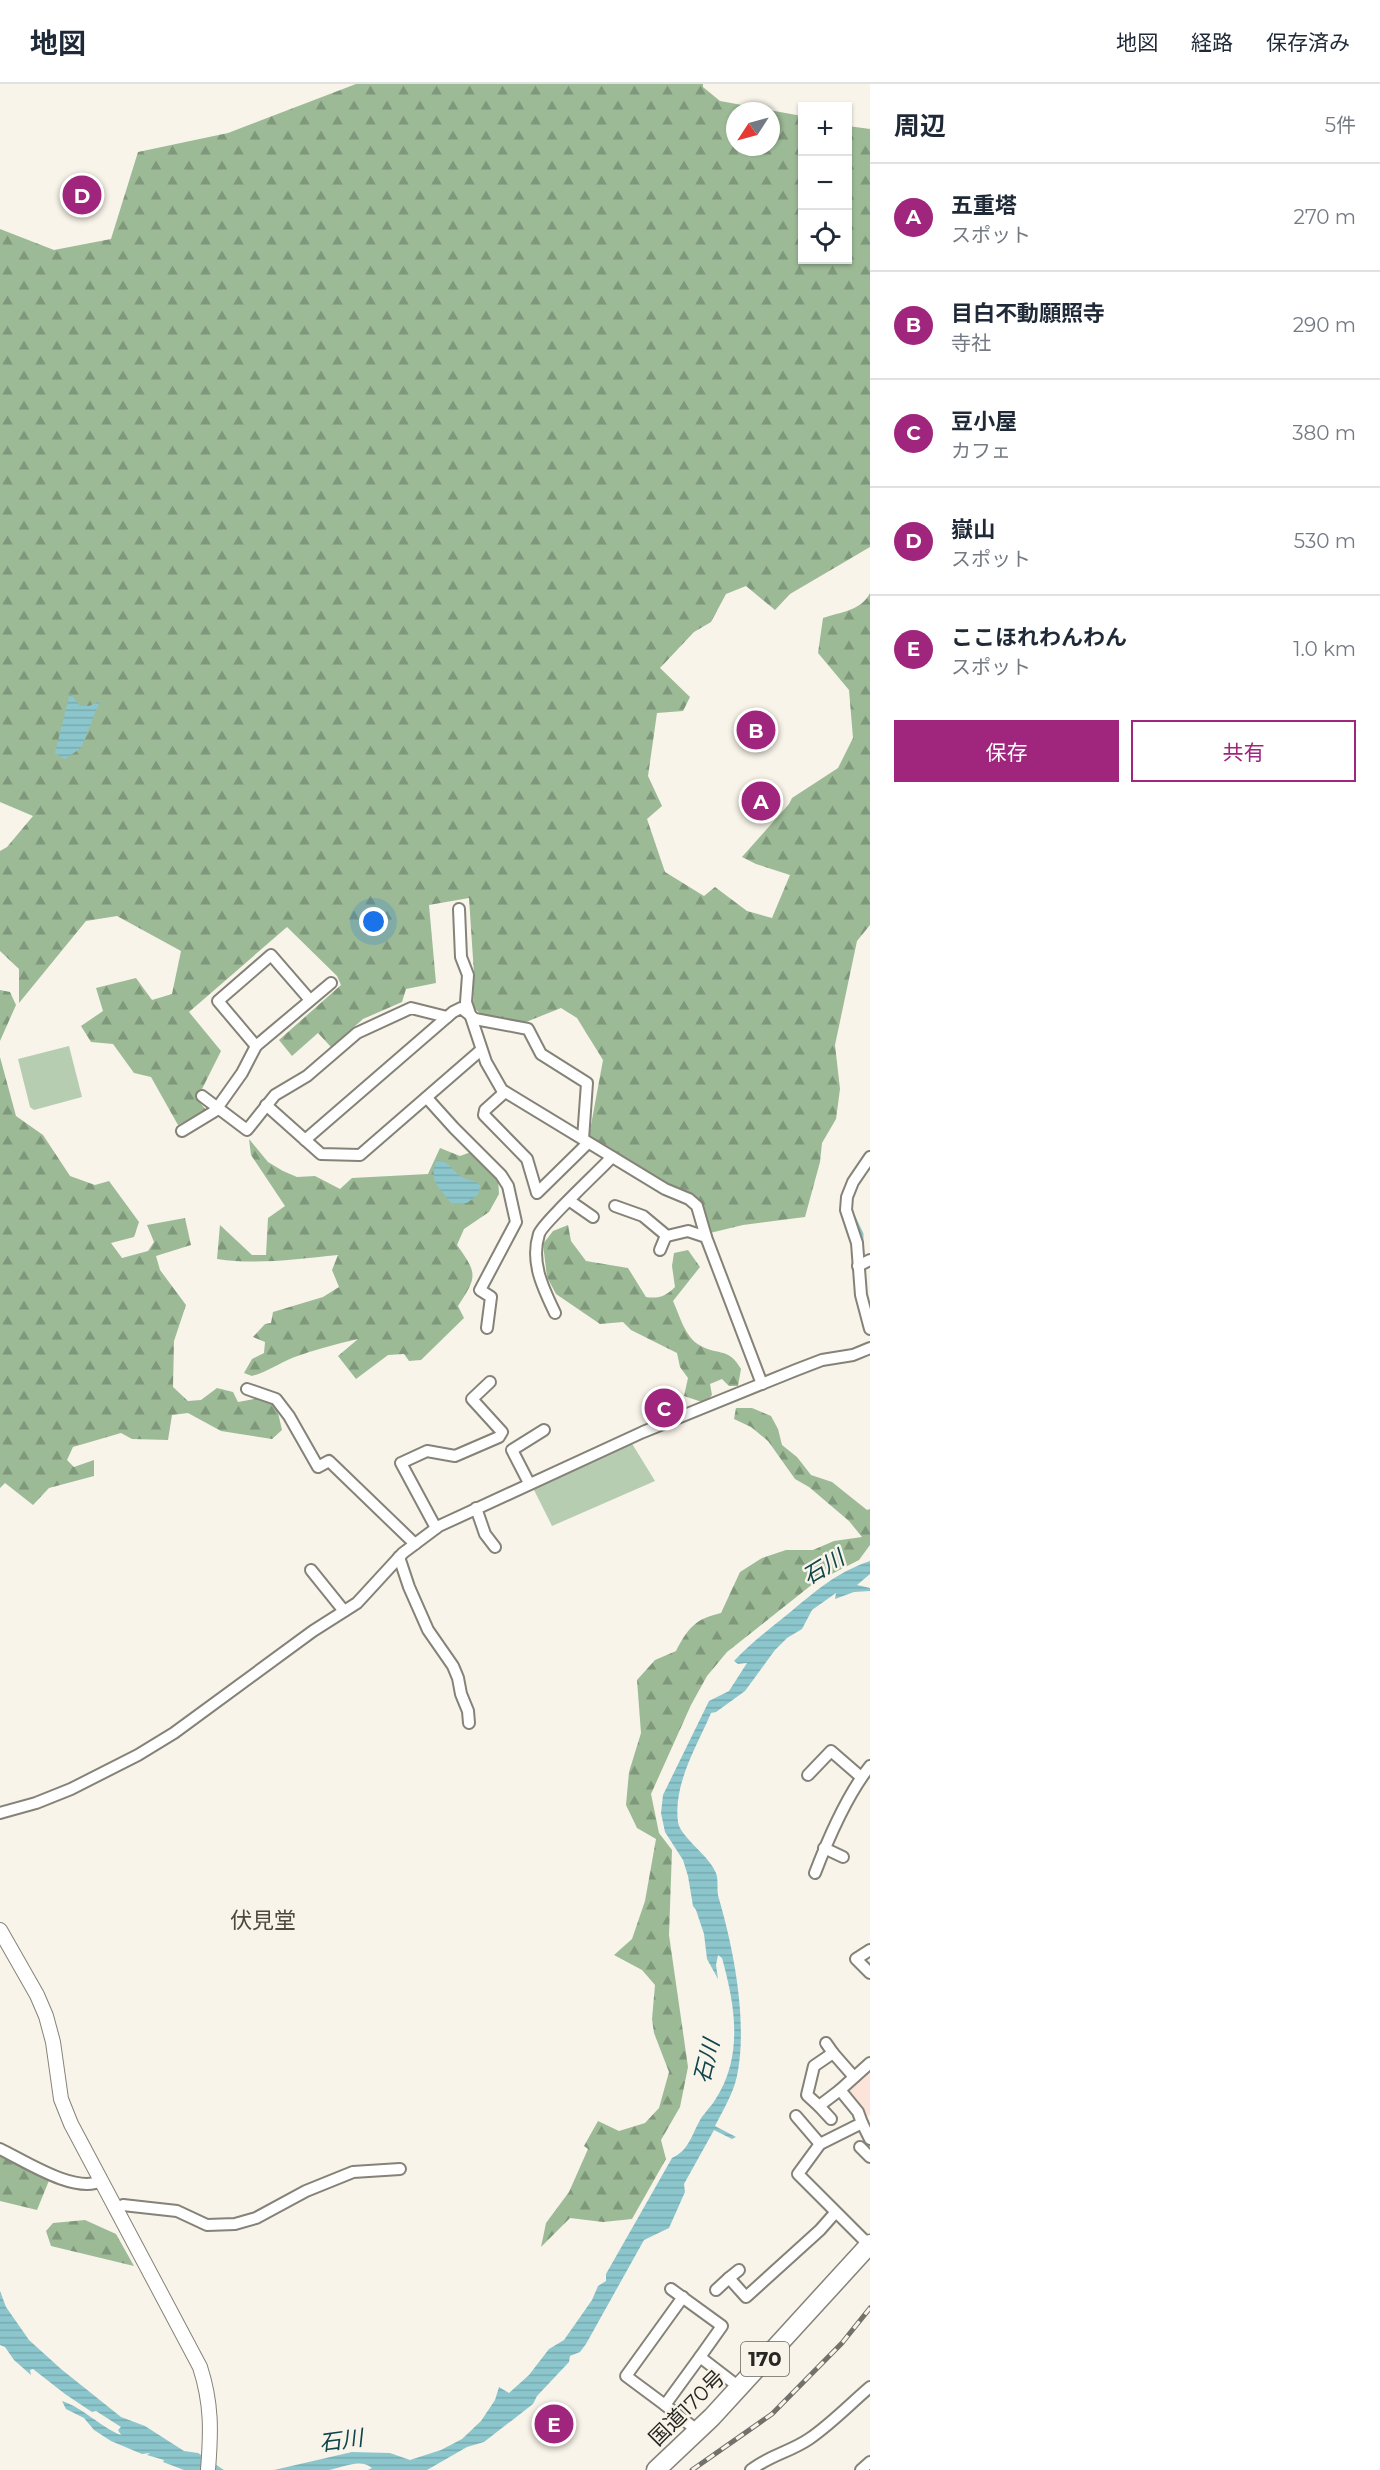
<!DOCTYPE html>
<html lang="ja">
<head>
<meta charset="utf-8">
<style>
	body { margin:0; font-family:Montserrat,"Noto Sans JP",sans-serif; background:#f2f2f3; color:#1f2937 }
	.controls { position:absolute; right:18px; top:18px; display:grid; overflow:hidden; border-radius:0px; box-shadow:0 2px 4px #0004 }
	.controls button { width:54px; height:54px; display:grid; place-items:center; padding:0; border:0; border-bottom:2px solid #e0e1e3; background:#fff; color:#1f2937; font:30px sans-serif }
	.compass { position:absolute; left:726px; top:18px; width:54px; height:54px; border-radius:50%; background:#fff; box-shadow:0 2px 4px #0004; rotate:234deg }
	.you { position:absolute; left:374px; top:838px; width:21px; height:21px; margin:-15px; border:4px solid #fff; border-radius:50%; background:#1a73e8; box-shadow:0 0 0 9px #1a73e833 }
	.badge { display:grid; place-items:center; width:39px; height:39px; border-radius:50%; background:#a0267d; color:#fff; font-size:20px; font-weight:700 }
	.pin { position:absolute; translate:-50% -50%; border:3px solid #fff; box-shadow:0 2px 6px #0006 }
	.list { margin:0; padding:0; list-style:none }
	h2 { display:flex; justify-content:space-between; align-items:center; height:78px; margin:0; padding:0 24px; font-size:26px }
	h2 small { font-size:20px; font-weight:400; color:#747a83 }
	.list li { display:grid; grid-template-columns:39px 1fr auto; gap:18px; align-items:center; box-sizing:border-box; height:108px; padding:0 24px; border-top:2px solid #e0e1e3 }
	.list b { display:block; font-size:22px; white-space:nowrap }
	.list p { margin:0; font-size:20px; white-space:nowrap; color:#747a83 }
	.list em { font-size:20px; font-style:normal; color:#747a83 }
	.actions { display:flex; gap:12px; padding:18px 24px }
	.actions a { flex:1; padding:14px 0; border:2px solid #a0267d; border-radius:0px; text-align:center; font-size:21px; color:#a0267d }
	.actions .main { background:#a0267d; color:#fff }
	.icon { flex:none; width:33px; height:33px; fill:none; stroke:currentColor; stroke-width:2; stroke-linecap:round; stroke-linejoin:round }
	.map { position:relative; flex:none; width:870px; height:2386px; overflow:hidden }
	header { display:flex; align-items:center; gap:36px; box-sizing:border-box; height:84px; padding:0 30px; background:#fff; border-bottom:2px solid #e0e1e3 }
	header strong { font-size:28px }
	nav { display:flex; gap:33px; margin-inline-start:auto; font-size:21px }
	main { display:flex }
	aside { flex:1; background:#fff }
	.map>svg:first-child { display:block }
</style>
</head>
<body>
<header>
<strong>地図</strong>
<nav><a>地図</a><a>経路</a><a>保存済み</a></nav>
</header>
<main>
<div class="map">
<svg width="870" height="2386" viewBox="0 0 870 2386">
	<defs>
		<pattern id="forest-firs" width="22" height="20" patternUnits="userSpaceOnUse" patternTransform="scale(1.5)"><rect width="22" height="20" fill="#9cba96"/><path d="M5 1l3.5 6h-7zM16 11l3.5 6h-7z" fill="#7f977a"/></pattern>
		<pattern id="water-rules" width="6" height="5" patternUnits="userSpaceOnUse" patternTransform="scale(1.5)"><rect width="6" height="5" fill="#8cc6cd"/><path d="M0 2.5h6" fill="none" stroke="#79aab0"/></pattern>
	</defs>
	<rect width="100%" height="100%" fill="#f8f4e9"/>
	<polygon fill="#fde4db" points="870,1984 870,2030 866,2034 849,2013 848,2004"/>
	<g fill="#b6cdb2">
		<polygon points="69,962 82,1013 34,1026 30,1023 18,975"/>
		<polygon points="631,1358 655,1397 552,1442 533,1404"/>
	</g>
	<g fill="url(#forest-firs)" fill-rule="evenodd">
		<path d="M356 0H703V3L720 17 802 32V176H848V42L870 45V463L790 510 775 526 746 502 726 510 711 538 694 548 660 584 690 613 683 627 657 629 648 692 662 722 647 735 665 788 704 812 715 803 747 827 772 834 790 791 756 780 742 773 789 720 792 714 838 684 853 654 849 606 818 569 823 534C840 528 861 527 870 509V841L857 857 835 961 840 1005 836 1035 822 1059 820 1078 805 1133 743 1141 710 1149 700 1117 666 1100 589 1052 603 976 577 934 561 924 526 938 484 933 473 923 474 890 469 814 429 821 436 899 406 905 402 918 363 935 331 963 318 949 292 972 279 956 341 901 337 892 287 843 189 928 221 967 197 1015 206 1026 178 1041 151 993 134 989 113 960 91 958 81 942 103 927 96 904 136 894 152 916 172 910 181 867 117 832 86 837 19 919V885L0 867V767L7 763 33 732 0 718V145L54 166 111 155 138 68 228 49ZM735 27H771V63H735Z"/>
		<polygon points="0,906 10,908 16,921 0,957"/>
		<polygon points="0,973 16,1032 43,1051 70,1092 95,1101 109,1097 139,1138 134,1153 111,1159 122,1174 148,1167 154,1158 147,1141 185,1134 191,1161 156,1172 160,1186 186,1221 174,1257 173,1303 188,1317 201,1316 217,1304 233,1308 238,1318 260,1314 276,1320 282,1346 272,1355 221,1347 188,1329 172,1331 168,1356 132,1355 121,1349 73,1363 67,1376 74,1383 94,1376 94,1392 49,1404 33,1421 5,1399 0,1404"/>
		<path d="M249 1055 268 1078 283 1087 297 1093 315 1092 340 1105 352 1094 428 1090 440 1064 460 1072 471 1068 498 1094 499 1110 489 1128 464 1145 457 1161C478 1190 477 1193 458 1222L464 1234 421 1276 409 1277 404 1270 388 1271 356 1295 338 1272 358 1255C335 1260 314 1266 292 1274 278 1280 267 1288 252 1292L244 1289 252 1275 264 1269 265 1258 253 1253 265 1240 271 1239 273 1228 323 1213 339 1203 332 1186 338 1171C297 1175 257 1181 217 1175L220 1141 252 1171H266L268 1134 285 1122 251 1071Z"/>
		<path d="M568 1141 571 1157 586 1177 628 1184 646 1213C659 1215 666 1212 675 1203L672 1182 674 1169 688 1166 700 1183 673 1217C680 1232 685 1254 701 1262 720 1272 728 1263 741 1285L738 1302H729L722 1295 710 1300 712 1311 705 1319 684 1312 688 1294 680 1283 677 1269 631 1246 623 1238 600 1240 556 1210 547 1193 543 1160 553 1147Z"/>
		<path d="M736 1324H752L771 1332 778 1345 782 1361 797 1373 811 1391 832 1398 867 1426 870 1425V1461L859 1476 814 1499 727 1568 707 1592 691 1621 651 1710 659 1749 672 1766 669 1851 688 1983 680 2023 661 2056 666 2075 632 2135 603 2138 570 2134 541 2163 546 2139 569 2108 588 2065 584 2062 598 2037 619 2047 645 2039 659 2024 669 1988 654 1949 652 1935 655 1901 642 1886 614 1871 632 1855 645 1817 656 1755 637 1744 626 1721 629 1688 641 1649 637 1596 655 1576 676 1567C688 1544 695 1535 721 1529L740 1488 762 1474 786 1466H813L834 1457 862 1453 849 1437 809 1403 795 1395 768 1357 751 1343 734 1335Z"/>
		<polygon points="0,2070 50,2094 37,2126 0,2117"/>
		<polygon points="85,2136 116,2150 134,2182 51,2162 46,2147 53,2139"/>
	</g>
	<g fill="url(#water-rules)">
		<polygon points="70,609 80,622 89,622 100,617 81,664 65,675 55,669"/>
		<path d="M437 1076C453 1080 450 1085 462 1093 468 1097 474 1095 480 1101L478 1111 467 1119H451C440 1104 427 1095 437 1076Z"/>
		<path d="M870 1477V1490L857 1501 870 1504V1507L854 1508 835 1515 836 1509 812 1526 802 1545 787 1554 775 1566 745 1607 716 1628 711 1629C697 1662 673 1700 678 1738 680 1753 709 1771 716 1789 719 1797 716 1806 719 1815 734 1866 748 1939 737 1992 733 2010 723 2026 715 2042L736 2053 732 2055 714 2046 684 2100 685 2108 669 2144 644 2156 586 2260 580 2268 570 2272 569 2278 537 2312 533 2320 484 2358 467 2363 427 2386H368L372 2384C360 2373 340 2385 327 2386 309 2386 291 2386 274 2386L352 2368 390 2369 410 2376 441 2366 462 2355 481 2337 495 2316 499 2303 509 2309 529 2291 549 2265 564 2256 592 2216 598 2202 606 2197V2190L672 2074C688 2067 691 2053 699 2038 703 2030 710 2024 715 2016 744 1972 735 1921 722 1874L718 1871 716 1881 718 1895 707 1875 704 1850 696 1826 693 1822 688 1792 683 1776 665 1748 661 1729 663 1711 709 1617 729 1607 747 1579 738 1580 734 1577C751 1559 769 1545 788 1530 816 1507 835 1489 870 1477Z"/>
		<path d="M0 2207 6 2223 29 2256 61 2285 121 2333 145 2342 184 2367 198 2369 224 2386H184L163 2378 164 2376 147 2371 150 2369 142 2370 111 2357 94 2346 84 2334 66 2325 62 2317C84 2324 100 2343 121 2351L118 2346 121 2343 96 2327 92 2328 65 2310 33 2285 30 2286 31 2291 14 2276 5 2263 0 2261Z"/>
	</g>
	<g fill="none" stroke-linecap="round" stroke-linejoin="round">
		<polyline stroke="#8cc6cd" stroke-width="3" points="854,1133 862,1150 862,1161"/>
		<defs>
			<g id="street">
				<polyline points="459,825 461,873 468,891 466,918 486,978 502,1006 665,1105 689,1115 697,1122 706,1153 762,1300"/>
				<polyline points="256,962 218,917 271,871 310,916"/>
				<polyline points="505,1008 485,1026 484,1031 527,1075 537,1109 588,1059"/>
				<polyline points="202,1012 247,1046 275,1011 307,992 357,949 411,924 447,933"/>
				<polyline points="427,1014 454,1044 501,1091 508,1102 516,1138 480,1206 491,1213 487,1244"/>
				<polyline points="266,1021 321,1070 360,1071 481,966"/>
				<polyline points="182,1047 215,1027 242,989 256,962 331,899"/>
				<polyline points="305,1056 453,928 461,924 475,935 528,945 541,970 587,999 583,1055"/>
				<polyline points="870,1073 853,1098 847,1113 846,1126 857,1159 861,1211 870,1245"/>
				<polyline points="570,1117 593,1133"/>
				<polyline points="615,1122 643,1132 667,1152 688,1147 706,1153"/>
				<polyline points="660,1166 665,1154 667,1152"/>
				<polyline points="858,1182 870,1176"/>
				<path d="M555 1229C543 1204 530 1178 539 1150 542 1140 601 1085 612 1073"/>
				<polyline points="247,1305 276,1315 289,1332 318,1383 329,1377 415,1460"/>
				<polyline points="529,1399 512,1366 544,1346"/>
				<polyline points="476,1424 485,1450 495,1463"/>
				<polyline points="436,1444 401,1379 427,1367 455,1372 499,1353 502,1348 472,1315 490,1298"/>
				<polyline points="399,1473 409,1503 428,1546 453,1582 458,1594 461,1610 468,1627 469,1639"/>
				<polyline points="311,1486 344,1527"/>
				<polyline points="808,1691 831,1667 861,1693"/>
				<polyline points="0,1729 36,1719 71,1705 138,1671 174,1649 313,1547 357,1519 403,1469 439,1442 643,1348 796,1286 822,1276 853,1271 870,1264"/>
				<polyline points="824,1764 843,1773"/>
				<path d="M815 1789C828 1755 847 1711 870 1682"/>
				<polyline points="870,1866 856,1875 870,1889"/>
				<polyline points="833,1969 854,1993"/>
				<polyline points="819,2022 807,2011 814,1982 833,1969 826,1959"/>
				<polyline points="796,2032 820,2060"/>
				<polyline points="831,2035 819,2022 840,2006"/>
				<polyline points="862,2039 870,2055"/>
				<polyline points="860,2063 870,2073"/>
				<path d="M0 2065C25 2077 75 2110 101 2097"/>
				<polyline points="116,2125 123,2121 177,2127 207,2141 235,2140 256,2134 306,2107 353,2088 400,2085"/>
				<polyline points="869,2161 798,2090 820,2060 862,2039 858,2028 840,2006 870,1979"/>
				<polyline points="729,2194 739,2186"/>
				<polyline points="671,2205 722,2242 700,2273 739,2303"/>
				<polyline points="716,2206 729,2194 746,2213 820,2146 835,2129"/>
				<polyline points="683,2213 626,2292 665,2321 700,2273"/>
				<polyline points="665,2321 698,2347"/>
				<path d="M751 2386C770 2371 790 2368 809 2355 831 2340 850 2320 870 2303"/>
				<polyline points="861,2386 870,2378"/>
			</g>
			<path id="secondary" d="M0 1846 37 1911 46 1932 53 1958 61 2015 71 2040 200 2283C212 2320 211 2348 208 2386"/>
			<polyline id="highway" points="656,2386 712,2333 870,2160"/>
		</defs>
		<use href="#street" stroke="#858278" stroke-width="14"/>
		<use href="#secondary" stroke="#858278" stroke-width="16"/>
		<use href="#highway" stroke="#858278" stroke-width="21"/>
		<use href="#street" stroke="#fff" stroke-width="10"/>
		<use href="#secondary" stroke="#fff" stroke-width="14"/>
		<use href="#highway" stroke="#fff" stroke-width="18"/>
		<defs>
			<polyline id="rail" points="692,2386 772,2330 842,2259 870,2224"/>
		</defs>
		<use href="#rail" stroke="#73716b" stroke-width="5"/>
		<use href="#rail" stroke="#f8f4e9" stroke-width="3" stroke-dasharray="9" stroke-linecap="butt"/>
	</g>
	<g text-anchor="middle" stroke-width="5" stroke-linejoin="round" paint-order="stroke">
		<rect fill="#f8f4e9" stroke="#66645e" stroke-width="1.5" x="741" y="2258" width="48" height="34" rx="4.5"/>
		<g font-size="20" font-weight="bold" fill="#282723">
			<text x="765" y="2282">170</text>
		</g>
		<g font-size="21" fill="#282723" stroke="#f8f4e9">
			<text transform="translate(687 2324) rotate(-45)" y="7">国道170号</text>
		</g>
		<g font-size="22" font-style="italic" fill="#0e444a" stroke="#f8f4e9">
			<text transform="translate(823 1483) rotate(-31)" y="8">石川</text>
			<text transform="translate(706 1977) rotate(-76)" y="8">石川</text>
			<text transform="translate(341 2356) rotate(-8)" y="8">石川</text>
		</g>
		<g font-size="22" fill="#4c4940" stroke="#f8f4e9">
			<text x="263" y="1844">伏見堂</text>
		</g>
	</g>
</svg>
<div class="controls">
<button>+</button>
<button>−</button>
<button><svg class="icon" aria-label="locate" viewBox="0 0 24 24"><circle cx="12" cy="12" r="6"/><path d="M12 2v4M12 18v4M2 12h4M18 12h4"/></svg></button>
</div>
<svg class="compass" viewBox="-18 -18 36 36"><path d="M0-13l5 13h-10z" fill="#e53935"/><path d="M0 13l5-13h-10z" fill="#747a83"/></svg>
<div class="you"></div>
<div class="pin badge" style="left:761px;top:717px">A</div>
<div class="pin badge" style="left:756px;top:646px">B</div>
<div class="pin badge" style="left:664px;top:1324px">C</div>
<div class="pin badge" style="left:82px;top:111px">D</div>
<div class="pin badge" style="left:554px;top:2340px">E</div>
</div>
<aside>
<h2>周辺<small>5件</small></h2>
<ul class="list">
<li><span class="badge">A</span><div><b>五重塔</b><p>スポット</p></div><em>270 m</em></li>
<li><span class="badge">B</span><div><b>目白不動願照寺</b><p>寺社</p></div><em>290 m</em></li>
<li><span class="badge">C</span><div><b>豆小屋</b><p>カフェ</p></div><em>380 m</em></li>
<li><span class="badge">D</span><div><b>嶽山</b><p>スポット</p></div><em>530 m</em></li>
<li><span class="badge">E</span><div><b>ここほれわんわん</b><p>スポット</p></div><em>1.0 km</em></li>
</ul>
<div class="actions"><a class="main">保存</a><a>共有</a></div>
</aside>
</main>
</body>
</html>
